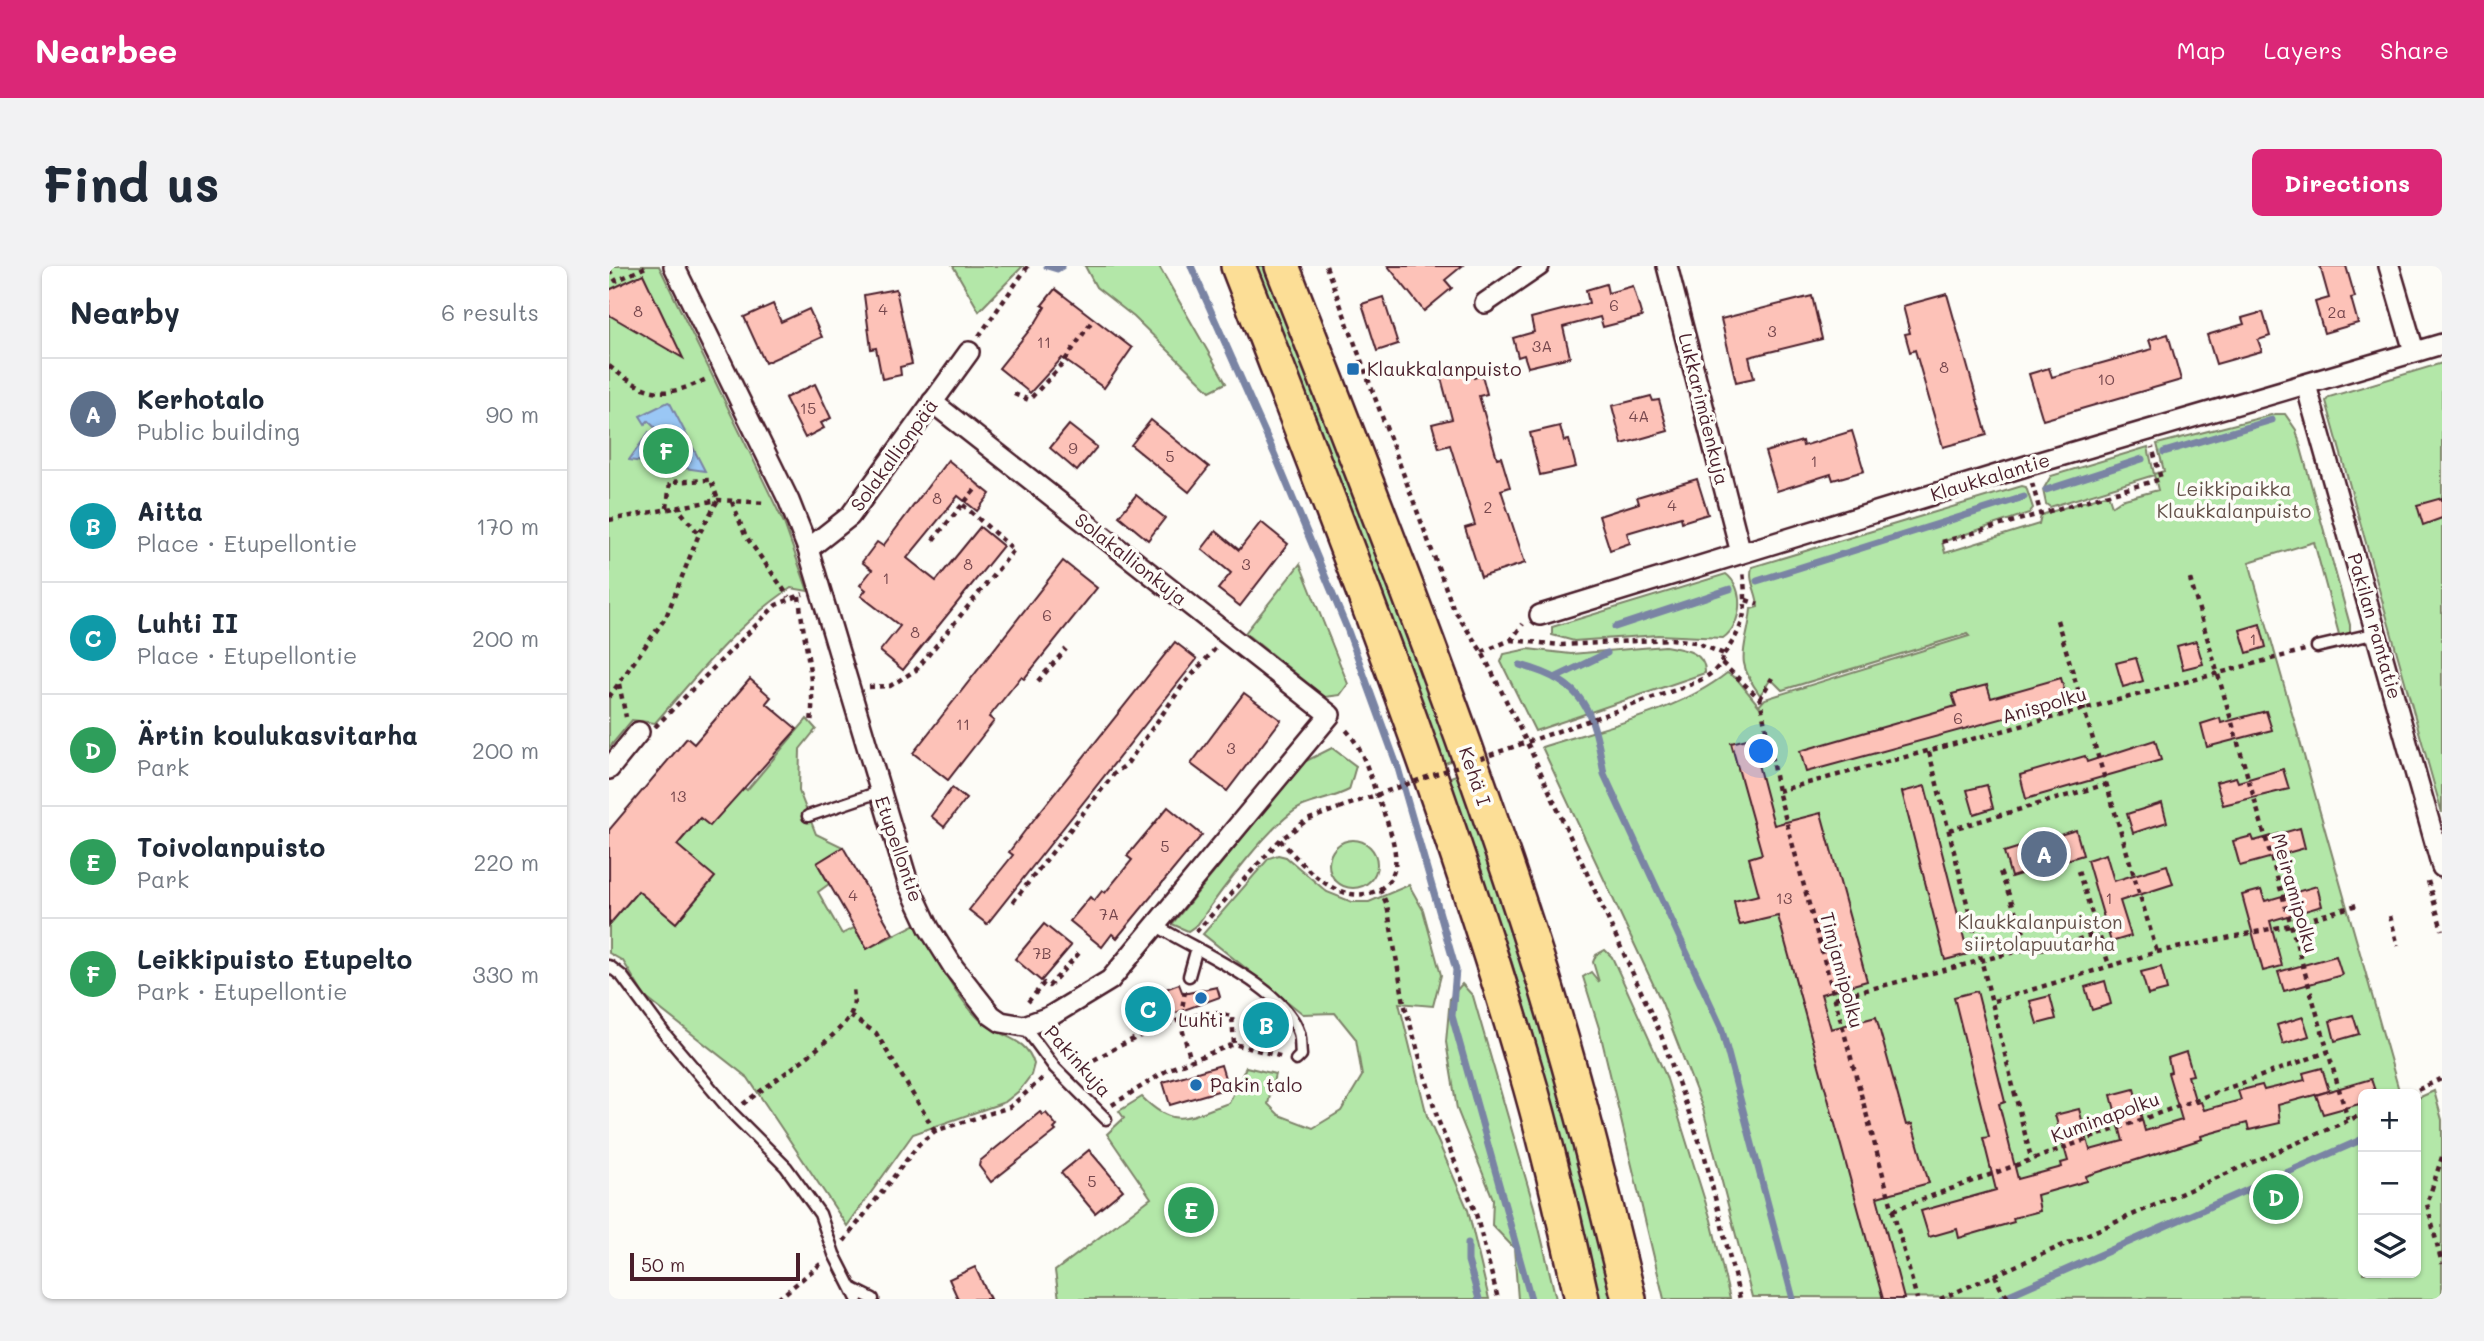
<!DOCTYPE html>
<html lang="en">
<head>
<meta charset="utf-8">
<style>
	body { margin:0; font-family:Mali,sans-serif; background:#f2f2f3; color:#1f2937 }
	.controls { position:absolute; right:21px; bottom:21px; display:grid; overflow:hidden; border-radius:10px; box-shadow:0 2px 5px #0004 }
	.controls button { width:63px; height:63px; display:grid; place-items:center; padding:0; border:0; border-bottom:2px solid #e0e1e3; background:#fff; color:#1f2937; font:35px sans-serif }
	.scale { position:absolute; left:21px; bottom:18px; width:170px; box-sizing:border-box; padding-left:7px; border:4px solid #4a1f2b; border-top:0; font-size:19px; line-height:24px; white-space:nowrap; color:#4a1f2b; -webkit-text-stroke:5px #fdfcf7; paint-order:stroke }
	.you { position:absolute; left:1153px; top:486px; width:24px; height:24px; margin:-18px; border:5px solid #fff; border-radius:50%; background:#1a73e8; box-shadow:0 0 0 10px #1a73e833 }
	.badge { display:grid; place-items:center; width:46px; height:46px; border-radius:50%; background:#db2777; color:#fff; font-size:23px; font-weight:700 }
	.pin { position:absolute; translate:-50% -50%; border:4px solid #fff; box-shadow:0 2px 7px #0006 }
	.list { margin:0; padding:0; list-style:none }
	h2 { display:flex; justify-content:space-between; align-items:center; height:91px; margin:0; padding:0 28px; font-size:30px }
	h2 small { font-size:23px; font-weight:400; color:#747a83 }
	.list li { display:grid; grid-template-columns:46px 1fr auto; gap:21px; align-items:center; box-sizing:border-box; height:112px; padding:0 28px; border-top:2px solid #e0e1e3 }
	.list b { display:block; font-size:26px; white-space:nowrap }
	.list p { margin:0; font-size:23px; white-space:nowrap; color:#747a83 }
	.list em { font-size:23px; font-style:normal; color:#747a83 }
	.icon { flex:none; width:38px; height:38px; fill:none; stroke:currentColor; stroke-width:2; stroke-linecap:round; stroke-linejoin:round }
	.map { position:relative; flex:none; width:1833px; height:1033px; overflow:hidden; border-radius:10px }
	header { display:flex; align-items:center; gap:42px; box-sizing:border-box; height:98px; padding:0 35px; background:#db2777; color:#fff }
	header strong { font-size:33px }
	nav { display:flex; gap:38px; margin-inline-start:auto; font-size:24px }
	.intro { display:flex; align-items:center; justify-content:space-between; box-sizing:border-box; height:168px; padding:0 42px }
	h1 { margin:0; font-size:49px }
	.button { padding:18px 32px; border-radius:10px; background:#db2777; color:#fff; font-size:24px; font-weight:700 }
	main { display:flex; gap:42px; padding:0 42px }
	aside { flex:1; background:#fff; border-radius:10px; box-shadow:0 2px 5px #0004 }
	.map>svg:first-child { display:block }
</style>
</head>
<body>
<header>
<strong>Nearbee</strong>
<nav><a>Map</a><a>Layers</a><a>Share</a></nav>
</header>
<div class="intro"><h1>Find us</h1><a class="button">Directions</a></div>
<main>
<aside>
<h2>Nearby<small>6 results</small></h2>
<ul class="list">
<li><span class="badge" style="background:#5c6f8a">A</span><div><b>Kerhotalo</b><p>Public building</p></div><em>90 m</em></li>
<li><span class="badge" style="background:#0f9aa8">B</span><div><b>Aitta</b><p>Place · Etupellontie</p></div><em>170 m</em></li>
<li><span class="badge" style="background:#0f9aa8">C</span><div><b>Luhti II</b><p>Place · Etupellontie</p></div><em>200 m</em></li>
<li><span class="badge" style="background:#2e9e5b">D</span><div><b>Ärtin koulukasvitarha</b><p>Park</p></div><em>200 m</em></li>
<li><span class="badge" style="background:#2e9e5b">E</span><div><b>Toivolanpuisto</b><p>Park</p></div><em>220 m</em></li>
<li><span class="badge" style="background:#2e9e5b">F</span><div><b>Leikkipuisto Etupelto</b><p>Park · Etupellontie</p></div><em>330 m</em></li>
</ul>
</aside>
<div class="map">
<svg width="1833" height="1033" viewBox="0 0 1833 1033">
	<rect width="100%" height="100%" fill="#fdfcf7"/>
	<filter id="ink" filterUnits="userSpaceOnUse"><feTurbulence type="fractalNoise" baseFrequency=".0143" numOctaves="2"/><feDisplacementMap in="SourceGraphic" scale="14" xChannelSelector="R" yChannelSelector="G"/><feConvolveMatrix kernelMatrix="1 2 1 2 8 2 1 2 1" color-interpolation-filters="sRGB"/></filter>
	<g filter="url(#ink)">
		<g fill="#b3e7a8" stroke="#7e836a" stroke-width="2">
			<path d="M0 0H50L175 257 199 325 182 322C129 357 88 409 46 457L23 454 0 482Z"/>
			<polygon points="344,0 414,0 370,45"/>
			<polygon points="476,0 550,0 617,117 601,125 525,51 487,21"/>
			<polygon points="646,0 658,0 844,494 834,498"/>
			<polygon points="1833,97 1833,547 1717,135 1720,131"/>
			<path d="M1666 148H1676L1687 164 1741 359V367L1731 372 1705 276 1640 296 1791 828H1754V1007H1807V833L1825 825 1833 854V1033L1143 1031 1094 843 1053 737 933 481C994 461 1067 447 1118 407L1128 413 1150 440 1156 433 1360 370 1358 368 1173 424 1162 413 1151 429C1123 391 1138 385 1142 343L1149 341C1149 327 1139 316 1143 301L1413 220 1417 221 1424 242 1420 247 1333 276 1336 287 1430 258 1432 249 1499 228 1503 240 1512 234 1549 224 1545 209 1441 241 1437 238 1434 224 1442 210 1539 181 1545 208 1555 205 1548 178Z"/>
			<polygon points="691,298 739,418 731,429 716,431 636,367"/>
			<path d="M1117 308C1136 322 1134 358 1114 372L1049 369 965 375 943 369V361Z"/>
			<path d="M1056 380C1073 383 1097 385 1096 407L926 465 892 396 895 388 919 383 962 388Z"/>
			<path d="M198 453 207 463 191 483 190 525 207 568 234 581 208 597 220 618 209 626 233 668 245 662 258 683 307 658C325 687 352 743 380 761 399 773 418 774 425 798L422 809 410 825 396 836 304 868 238 960 139 812 36 731 14 695 0 687V659L29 625 105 611 68 579 124 513 138 524Z"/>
			<path d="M723 482 747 500 740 524C725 532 709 534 694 540 665 552 608 630 589 658L579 665 563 658 695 496Z"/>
			<polygon points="849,508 912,693 974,906 1004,1033 990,1033 934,801 903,697 839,512"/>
			<circle cx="744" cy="598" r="24"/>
			<path d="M669 589 677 591 718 626 743 636H760L800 619 814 644 832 709 824 740 790 737 818 850 859 944 880 1033H450L446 1005 542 932 498 868 515 852 510 845 533 831C567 865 579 850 620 837L637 801 666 808 659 838 670 849 704 862 732 845 753 810 747 773 726 747 694 748 594 668 660 592Z"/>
			<polygon points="996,684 1003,691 1057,810 1102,954 1121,1033 1055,1033 990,762 974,711 982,706 990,716 984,696 987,689"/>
			<polygon points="853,718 864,730 925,941 947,1033 909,1033 905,982 883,959 884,933 848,843 837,776 841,732"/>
		</g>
		<polygon fill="#9ac7f5" stroke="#7a84a4" stroke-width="2" points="59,136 61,137 96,205 20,194 40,166 82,196 39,155 36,158 31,150"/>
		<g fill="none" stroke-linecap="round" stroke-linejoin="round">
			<g stroke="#7a84a4" stroke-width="7">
				<polyline points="438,0 448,3 453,0"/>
				<polyline points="582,0 665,187 739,365 789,502 847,704 843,750 922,1033"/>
				<polyline points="1555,186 1663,154"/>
				<polyline points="1437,224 1533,193"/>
				<polyline points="1148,315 1415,231"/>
				<polyline points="1006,361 1121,323"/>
				<path d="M911 399C977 417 984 444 995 508L1112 761 1184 1033"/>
				<polyline points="946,412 998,387"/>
				<polyline points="859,977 859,995 870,1033"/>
				<polyline points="1391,1033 1754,873"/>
			</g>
		</g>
		<g fill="#fdc2b8" stroke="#4a1f2b" stroke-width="2">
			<polygon points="779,0 853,0 836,14 843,22 815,45"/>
			<polygon points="1711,0 1737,0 1746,31 1742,32 1749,57 1715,67 1706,36 1720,32"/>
			<polygon points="34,8 74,92 0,49 0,24"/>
			<polygon points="997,18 999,27 1024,20 1033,51 994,61 991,51 954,61 961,91 919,101 915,89 909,91 904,72 925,66 922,52 980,37 977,24"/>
			<polygon points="287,23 303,98 291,101 292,109 273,113 267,82 262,83 255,29"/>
			<polygon points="446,23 523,82 495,122 453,92 421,127 390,102 427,56 436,41 433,39"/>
			<polygon points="1338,28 1378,169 1334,181 1306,84 1301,86 1296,68 1301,67 1294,40"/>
			<polygon points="1203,30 1213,73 1140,91 1145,112 1127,116 1112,53"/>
			<polygon points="774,31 789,78 768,85 753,38"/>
			<polygon points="164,38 172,56 200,43 213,71 156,97 135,51"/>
			<polygon points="1654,46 1661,70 1649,74 1653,85 1607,98 1598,69 1635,58 1633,52"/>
			<polygon points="1559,68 1572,114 1434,154 1420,108 1440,102 1443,111 1543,83 1540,74"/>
			<polygon points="862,100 865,112 873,109 878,128 870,130 888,192 892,191 901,221 892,224 916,297 872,311 856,262 866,259 841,179 830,182 823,158 843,153 831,108"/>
			<polygon points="206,118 222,152 212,157 215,162 196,172 176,132"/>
			<polygon points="1042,130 1044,135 1050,134 1059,165 1013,178 1003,140"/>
			<polygon points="542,154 600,201 580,226 522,179"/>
			<polygon points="460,159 488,181 468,205 441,182"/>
			<polygon points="951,160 955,175 960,174 967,201 931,209 921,167"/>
			<polygon points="1243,165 1255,205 1224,214 1222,208 1168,225 1156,186 1193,175 1194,180"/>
			<polygon points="339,194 381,228 368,245 349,230 298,292 327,315 371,261 394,280 294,404 271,385 291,360 252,330 257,324 251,319 263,304 253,296 268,276 274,280"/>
			<polygon points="1088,213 1099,248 1073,256 1072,251 1018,267 1021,277 1001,284 990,250 1030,237 1028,231"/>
			<polygon points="527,229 556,252 539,274 510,250"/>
			<polygon points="1833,232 1833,252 1814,259 1808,239"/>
			<polygon points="652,256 679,278 631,340 609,323 622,307 593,283 607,265 630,284"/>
			<polygon points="454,295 488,322 415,413 412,411 380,451 385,455 339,514 304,487"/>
			<polygon points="1651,358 1657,381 1638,387 1631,364"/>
			<polygon points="1587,375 1594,398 1574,403 1568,380"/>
			<polygon points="566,376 588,393 378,658 360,644 404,589 400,586 415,566"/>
			<polygon points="1527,392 1534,415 1514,421 1507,397"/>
			<polygon points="1452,412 1458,435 1197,506 1191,485 1347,440 1343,428 1378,419 1382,432"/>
			<polygon points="141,413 162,431 157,437 188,463 101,560 91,552 68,579 106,611 67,657 29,625 0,659 0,564 78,472 85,478"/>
			<polygon points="635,427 672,454 618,525 582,498"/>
			<polygon points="1657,445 1663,464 1598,481 1592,458 1611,452 1612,457"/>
			<polygon points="1142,472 1165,559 1212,547 1258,715 1212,728 1222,763 1267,751 1297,859 1303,858 1320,917 1268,931 1295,1033 1274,1033 1169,650 1131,659 1128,651 1125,635 1150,629 1140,592 1153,588 1122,477"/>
			<polygon points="1546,474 1552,494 1417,533 1411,509 1476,490 1478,496"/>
			<polygon points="1674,503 1680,523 1614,539 1607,516 1627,511 1629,516"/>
			<polygon points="1378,519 1384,542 1365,548 1358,524"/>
			<polygon points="1316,520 1359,688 1336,694 1293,526"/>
			<polygon points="343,522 357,533 335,561 322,550"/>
			<polygon points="1553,537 1558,556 1524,567 1518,548"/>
			<polygon points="559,541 593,569 508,672 503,668 493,681 461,655 481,631 485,635 493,625 496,627 523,594 518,590"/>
			<polygon points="1691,562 1696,582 1631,600 1624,575 1643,570 1645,575"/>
			<polygon points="1467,564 1474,589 1402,611 1395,586"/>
			<polygon points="234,581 284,668 258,683 208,597"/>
			<polygon points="1497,588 1505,615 1558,599 1564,618 1511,635 1522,670 1502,676 1478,594"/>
			<polygon points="1708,620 1713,640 1661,655 1673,700 1654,705 1633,629 1652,624 1656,635"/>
			<polygon points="435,658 462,680 432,715 406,693"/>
			<polygon points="1727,690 1733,709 1675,725 1669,706"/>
			<polygon points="1552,701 1558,724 1539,729 1532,706"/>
			<polygon points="1496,715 1502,738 1483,744 1476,721"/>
			<polygon points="570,718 574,728 608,721 611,731 528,761 519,737"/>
			<polygon points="1368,725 1396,836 1390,838 1409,913 1453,901 1452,897 1459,895 1446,849 1470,843 1481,884 1514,875 1502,829 1525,823 1536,865 1573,854 1559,807 1562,806 1559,792 1577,786 1584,809 1579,810 1587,837 1592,836 1595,844 1632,834 1629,825 1653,819 1655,824 1696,814 1694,807 1713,802 1720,825 1669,839 1671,857 1640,864 1638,857 1592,870 1593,873 1477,910 1478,915 1428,929 1431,945 1404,952 1405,956 1350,972 1348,963 1320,971 1312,945 1387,924 1374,872 1380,871 1345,731"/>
			<polygon points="1441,730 1447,753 1428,758 1421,735"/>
			<polygon points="661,740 671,772 652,778 643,745"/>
			<polygon points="1744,749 1750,768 1726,775 1721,755"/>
			<polygon points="1694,751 1700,770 1674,778 1668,759"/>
			<polygon points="612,799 619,822 561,839 554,816"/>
			<polygon points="1762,813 1767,828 1754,828 1754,837 1714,848 1707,829"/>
			<polygon points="431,846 434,849 437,847 448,860 445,863 447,865 382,916 370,900 371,895"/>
			<polygon points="480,884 514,924 486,947 452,907"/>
			<polygon points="366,1001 381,1033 349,1033 340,1013"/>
		</g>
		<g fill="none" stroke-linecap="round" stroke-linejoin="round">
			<defs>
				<g id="service">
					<polyline points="1708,381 1768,367"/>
					<polyline points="199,550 270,526"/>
					<path d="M548 660C587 685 675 720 690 767 692 773 691 782 692 789L687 794"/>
					<polyline points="0,700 13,710 55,767 123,847 177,901 211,948 225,988 248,1033"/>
					<polyline points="580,710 587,685"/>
					<polyline points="415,760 446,802 497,853"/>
					<polyline points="244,1023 264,1033"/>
				</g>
				<g id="minor">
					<polyline points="65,0 180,235 199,283 299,617 320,662 345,702 382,749 392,756 415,760 440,751 501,714 721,449 323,136"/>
					<polyline points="1058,0 1132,287"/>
					<polyline points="1780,0 1805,85"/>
					<polyline points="876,37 930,0"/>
					<polyline points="1697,119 1833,601"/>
					<polyline points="199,283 241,250 360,86"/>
					<polyline points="931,349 1417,200 1833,78"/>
					<polyline points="0,503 30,466"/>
				</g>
				<g id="trunk">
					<path d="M629 0C732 264 835 527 915 799 938 876 955 955 973 1033"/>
					<path d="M673 0C762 228 853 456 927 689 963 802 992 918 1020 1033"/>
				</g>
			</defs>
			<use href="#service" stroke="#4a1f2b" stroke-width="15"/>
			<use href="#minor" stroke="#4a1f2b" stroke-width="24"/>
			<use href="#trunk" stroke="#4a1f2b" stroke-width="38"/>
			<g stroke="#4a1f2b" stroke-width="4.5" stroke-dasharray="5 5" stroke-linecap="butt">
				<polyline points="717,0 845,344 873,386 921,483 1052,769 1096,891 1131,1033"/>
				<polyline points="0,4 7,15 39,0"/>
				<polyline points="370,70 419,0"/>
				<path d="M0 100C40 131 54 133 100 112"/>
				<polyline points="405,128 420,134 452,100 483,55"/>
				<polyline points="1423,217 1432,249"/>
				<polyline points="123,236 136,269 180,331"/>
				<polyline points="58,242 61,216 102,214 109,234 90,268"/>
				<polyline points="0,254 109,234 158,237"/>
				<polyline points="324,274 369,220"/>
				<polyline points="1333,276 1552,213 1543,181"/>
				<polyline points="1581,313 1739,854"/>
				<path d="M190 330C194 373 207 415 202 457"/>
				<polyline points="1137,334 1149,338"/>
				<polyline points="1448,354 1548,686"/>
				<path d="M902 374 953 379 1062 373 1086 376 1115 388C1111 407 1092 414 1075 421"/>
				<polyline points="873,386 902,374 914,358"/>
				<path d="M1115 388C1138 357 1138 343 1134 305"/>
				<polyline points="1113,397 1151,433 1169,525 1308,1033"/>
				<polyline points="429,415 457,383"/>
				<polyline points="10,418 17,451"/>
				<polyline points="260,421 281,420 307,404 405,284 354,239"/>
				<polyline points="0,431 57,351 90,268 68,241"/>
				<polyline points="1151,433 1163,412"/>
				<polyline points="46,461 167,339 194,328"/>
				<polyline points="1320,486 1422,892"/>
				<polyline points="1169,525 1696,384"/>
				<polyline points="1340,564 1498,518"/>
				<path d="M671 574C695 600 728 641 767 625 776 621 784 612 786 601 789 577 774 546 766 524 759 503 751 477 735 462"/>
				<polyline points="1469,605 1500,699"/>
				<polyline points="1391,606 1421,682"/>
				<polyline points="1819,615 1833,664"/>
				<polyline points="771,623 778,639 795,737 829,854 867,948 889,1033"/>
				<polyline points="404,636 505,508 518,498 574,419 606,383"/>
				<polyline points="1781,650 1789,680"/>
				<polyline points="587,666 671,574 698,554 730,542"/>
				<polyline points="576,725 571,755 582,795"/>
				<polyline points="1226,732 1421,682 1441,683 1488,667"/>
				<polyline points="1385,735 1548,686 1681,659 1748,639"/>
				<polyline points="419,736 435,717 440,720 470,687"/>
				<polyline points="241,750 267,767 326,865"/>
				<path d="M468 804C498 785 567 749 601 747 608 746 616 749 623 750L625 778"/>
				<polyline points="1800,828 1832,813"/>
				<path d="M134 838C160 818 227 774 241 749 246 741 245 731 244 722"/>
				<polyline points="503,839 560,803 625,778 674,791"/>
				<polyline points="1833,891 1818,938 1833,998"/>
				<polyline points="1284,944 1718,786"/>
				<polyline points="235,975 310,878 326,865 401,841 435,811"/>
				<polyline points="1386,1009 1391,1021 1401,1033"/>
				<polyline points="169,1033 214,996"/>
				<polyline points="1331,1033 1754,848"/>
			</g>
			<use href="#service" stroke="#fdfcf7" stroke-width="10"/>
			<use href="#minor" stroke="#fdfcf7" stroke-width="19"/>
			<use href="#trunk" stroke="#fcde96" stroke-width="33"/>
			<polyline stroke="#4a1f2b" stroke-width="4.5" stroke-dasharray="5 5" stroke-linecap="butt" points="730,542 1075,421"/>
		</g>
	</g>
	<g fill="#1f6fb2" stroke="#fdfcf7" stroke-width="2.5">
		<rect x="737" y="96" width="14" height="14" rx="3.5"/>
		<circle cx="592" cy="732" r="7"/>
		<circle cx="587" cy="819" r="7"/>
	</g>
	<g text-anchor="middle" stroke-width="7" stroke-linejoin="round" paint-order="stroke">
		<g font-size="16" fill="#77484e">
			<text x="1005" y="45">6</text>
			<text x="274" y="49">4</text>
			<text x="29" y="51">8</text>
			<text x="1728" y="52">2a</text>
			<text x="1163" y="71">3</text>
			<text x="435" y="82">11</text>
			<text x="933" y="86">3A</text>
			<text x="1335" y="107">8</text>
			<text x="1497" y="119">10</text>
			<text x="199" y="148">15</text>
			<text x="1030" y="156">4A</text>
			<text x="464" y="188">9</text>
			<text x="561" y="196">5</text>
			<text x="1205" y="201">1</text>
			<text x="328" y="238">8</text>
			<text x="1063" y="245">4</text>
			<text x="879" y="247">2</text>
			<text x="359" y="304">8</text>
			<text x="637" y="304">3</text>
			<text x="277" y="318">1</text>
			<text x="438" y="355">6</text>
			<text x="306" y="372">8</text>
			<text x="1644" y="379">1</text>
			<text x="1349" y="458">6</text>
			<text x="354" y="464">11</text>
			<text x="622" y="488">3</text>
			<text x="69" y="536">13</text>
			<text x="556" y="586">5</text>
			<text x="244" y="635">4</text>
			<text x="1175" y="638">13</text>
			<text x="1500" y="638">1</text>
			<text x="500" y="654">7A</text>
			<text x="433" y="693">7B</text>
			<text x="483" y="921">5</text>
		</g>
		<g font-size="19" fill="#4a1f2b" stroke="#fdfcf7" text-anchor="start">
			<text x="758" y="110">Klaukkalanpuisto</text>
			<text x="592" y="761" text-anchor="middle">Luhti</text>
			<text x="601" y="826">Pakin talo</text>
		</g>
		<g font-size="19" fill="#4a1f2b" stroke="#fdfcf7">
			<text transform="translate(1095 143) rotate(76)" y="7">Lukkarimäenkuja</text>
			<text transform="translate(285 189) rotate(-54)" y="7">Solakallionpää</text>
			<text transform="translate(1381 211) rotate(-17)" y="7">Klaukkalantie</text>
			<text transform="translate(522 293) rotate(38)" y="7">Solakallionkuja</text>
			<text transform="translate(1766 360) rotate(74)" y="7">Pakilan rantatie</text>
			<text transform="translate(1435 439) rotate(-16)" y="7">Anispolku</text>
			<text transform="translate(866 510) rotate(71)" y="7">Kehä I</text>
			<text transform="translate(290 583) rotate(71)" y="7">Etupellontie</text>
			<text transform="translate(1686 627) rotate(74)" y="7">Meiramipolku</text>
			<text transform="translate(1233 704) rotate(75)" y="7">Timjamipolku</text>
			<text transform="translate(469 795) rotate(48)" y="7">Pakinkuja</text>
			<text transform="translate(1496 851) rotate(-20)" y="7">Kuminapolku</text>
		</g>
		<g font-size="19" fill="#64514a" stroke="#fdfcf7">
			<text x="1625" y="230">Leikkipaikka<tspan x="1625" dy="22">Klaukkalanpuisto</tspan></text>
			<text x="1431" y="663">Klaukkalanpuiston<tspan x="1431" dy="22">siirtolapuutarha</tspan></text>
		</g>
	</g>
</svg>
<div class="controls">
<button>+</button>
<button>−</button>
<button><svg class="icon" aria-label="layers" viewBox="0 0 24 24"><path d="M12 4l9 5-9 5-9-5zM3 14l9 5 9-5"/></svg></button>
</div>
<div class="scale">50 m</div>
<div class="you"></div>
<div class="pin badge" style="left:1435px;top:588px;background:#5c6f8a">A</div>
<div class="pin badge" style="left:657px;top:759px;background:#0f9aa8">B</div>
<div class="pin badge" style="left:539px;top:743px;background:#0f9aa8">C</div>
<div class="pin badge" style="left:1667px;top:931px;background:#2e9e5b">D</div>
<div class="pin badge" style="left:582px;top:944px;background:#2e9e5b">E</div>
<div class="pin badge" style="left:57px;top:185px;background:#2e9e5b">F</div>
</div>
</main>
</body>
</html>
